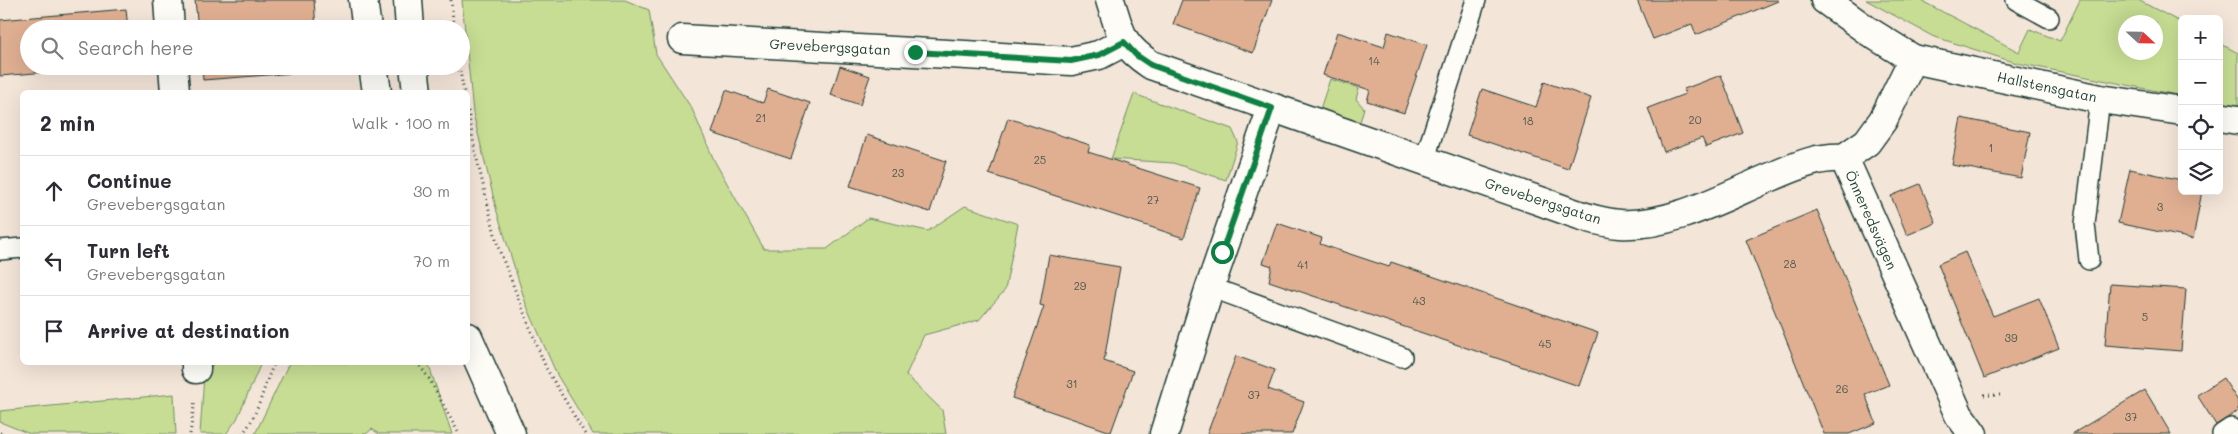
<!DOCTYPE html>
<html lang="en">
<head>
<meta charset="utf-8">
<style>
	body { margin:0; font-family:Mali,sans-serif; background:#f7f7f7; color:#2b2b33 }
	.controls { position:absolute; right:15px; top:15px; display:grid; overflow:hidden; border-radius:8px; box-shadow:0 5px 20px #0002 }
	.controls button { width:45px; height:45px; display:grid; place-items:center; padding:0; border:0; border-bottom:1px solid #e1e1e2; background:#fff; color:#2b2b33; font:25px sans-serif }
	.compass { position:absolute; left:2118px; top:15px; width:45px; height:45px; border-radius:50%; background:#fff; box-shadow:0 5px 20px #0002; rotate:112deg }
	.stop { position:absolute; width:15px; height:15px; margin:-11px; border:4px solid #0b8043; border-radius:50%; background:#fff }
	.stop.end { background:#0b8043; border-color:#fff; box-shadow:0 1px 5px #0008 }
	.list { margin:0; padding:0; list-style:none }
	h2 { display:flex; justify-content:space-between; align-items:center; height:65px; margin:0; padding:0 20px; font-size:21px }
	h2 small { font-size:16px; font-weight:400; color:#7c7c81 }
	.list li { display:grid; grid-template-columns:32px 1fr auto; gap:15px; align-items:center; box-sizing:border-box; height:70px; padding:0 20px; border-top:1px solid #e1e1e2 }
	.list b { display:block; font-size:19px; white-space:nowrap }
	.list p { margin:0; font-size:16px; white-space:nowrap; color:#7c7c81 }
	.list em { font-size:16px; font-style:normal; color:#7c7c81 }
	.icon { flex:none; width:28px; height:28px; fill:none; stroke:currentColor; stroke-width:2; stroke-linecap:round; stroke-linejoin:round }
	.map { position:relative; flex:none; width:2238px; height:434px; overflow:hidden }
	.search { position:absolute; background:#fff; box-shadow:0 5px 20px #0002; left:20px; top:20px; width:450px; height:55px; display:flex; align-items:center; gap:12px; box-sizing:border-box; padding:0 18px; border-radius:28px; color:#7c7c81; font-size:19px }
	.panel { position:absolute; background:#fff; box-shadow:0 5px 20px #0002; left:20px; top:90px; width:450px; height:275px; border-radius:8px }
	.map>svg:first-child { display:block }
</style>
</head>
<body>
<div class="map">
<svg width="2238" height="434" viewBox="0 0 2238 434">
	<rect width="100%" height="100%" fill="#f4e5d9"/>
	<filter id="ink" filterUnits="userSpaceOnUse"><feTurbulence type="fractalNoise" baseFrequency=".02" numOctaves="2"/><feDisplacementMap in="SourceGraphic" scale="10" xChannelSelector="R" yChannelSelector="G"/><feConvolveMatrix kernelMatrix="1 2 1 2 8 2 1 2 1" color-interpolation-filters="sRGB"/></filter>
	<g filter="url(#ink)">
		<g fill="#c6dd93" stroke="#728d64" fill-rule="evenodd">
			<polygon points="462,0 625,0 649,10 656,54 692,109 714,160 764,249 827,249 868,218 928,231 965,206 1018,224 1005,290 979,320 924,335 906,375 942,410 946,434 593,434 557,375 526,304 497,212 473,113"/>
			<path d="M1866 0H1920L2019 52 2030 29 2060 41 2080 0H2138L2182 23V96L2017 63 1932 36ZM2126 22H2156V52H2126Z"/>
			<polygon points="2219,43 2238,53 2238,107 2219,103"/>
			<polygon points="1330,79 1359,88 1356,99 1364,108 1360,122 1320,109"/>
			<polygon points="1134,94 1232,129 1238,142 1226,180 1173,163 1111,159"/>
			<polygon points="214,363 261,363 237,419 226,434 200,434 204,375"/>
			<polygon points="289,363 428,363 452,434 379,434 372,429 366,434 255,434"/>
			<polygon points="174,394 176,434 30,434 0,422 0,411"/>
		</g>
		<g fill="#e0af92" stroke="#1f3d34">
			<polygon points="195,0 314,0 316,29 198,29"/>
			<polygon points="1182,0 1272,0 1253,53 1173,24"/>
			<polygon points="1637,0 1778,0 1778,1 1696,35 1692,24 1653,39"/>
			<polygon points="126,9 128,29 29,29 29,66 116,66 0,76 0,20"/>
			<polygon points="1337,32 1384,47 1388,32 1427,45 1404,113 1367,101 1370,90 1323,75"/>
			<polygon points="202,66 319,66 320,71 203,80"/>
			<polygon points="840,66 870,76 860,105 831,95"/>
			<polygon points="1721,75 1743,133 1706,147 1702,138 1664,152 1648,108 1685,94 1684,89"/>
			<polygon points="1544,82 1591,98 1568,169 1467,135 1482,89 1536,107"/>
			<polygon points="768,89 810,103 791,159 712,133 726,90 763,103"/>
			<polygon points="1008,118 1090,145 1088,152 1200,188 1184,238 989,174"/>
			<polygon points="1961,118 2030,132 2021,178 1952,165"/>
			<polygon points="867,135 946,161 930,212 850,186"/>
			<polygon points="2130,169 2182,180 2182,191 2202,191 2193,239 2118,223"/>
			<polygon points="1920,184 1936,223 1907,235 1891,196"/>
			<polygon points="1817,210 1889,385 1865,394 1876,423 1849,434 1824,434 1746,240"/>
			<polygon points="1277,223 1322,238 1320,244 1389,267 1391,262 1598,333 1579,386 1269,281 1272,266 1263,263"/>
			<polygon points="1965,252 1993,316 2039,298 2059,348 1984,378 1938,264"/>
			<polygon points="1049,255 1120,267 1104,361 1133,371 1111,432 1012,398 1044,306 1040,305"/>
			<polygon points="2110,284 2186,289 2181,351 2105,345"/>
			<polygon points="1236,356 1275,370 1268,389 1304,402 1292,434 1207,434"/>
			<polygon points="2223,378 2238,401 2238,411 2216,425 2197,395"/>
			<polygon points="2145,390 2171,434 2072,434"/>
		</g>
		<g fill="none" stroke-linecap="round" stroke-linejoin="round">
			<defs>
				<g id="lane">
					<polyline points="2016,0 2049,18"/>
					<polyline points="1424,161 1476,0"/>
					<polyline points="0,250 22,248"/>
					<polyline points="2089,260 2085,224 2100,99"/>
					<polyline points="1210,287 1402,357"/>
					<polyline points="2222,434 2231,428"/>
				</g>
				<g id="street">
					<polyline points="168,0 170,29"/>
					<path d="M1110 0C1121 34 1120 44 1151 65L1540 201C1566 210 1593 222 1620 224 1671 227 1725 196 1771 177 1795 167 1817 156 1844 158"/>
					<polyline points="1825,0 1868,31 1913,59 1883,120 1867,142 1844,158 1959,415 1973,434"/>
					<polyline points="682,39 1071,61 1099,55 1124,42"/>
					<polyline points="1913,59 2100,99 2182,111"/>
					<polyline points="173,66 175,92"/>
					<polyline points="2219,117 2238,120"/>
					<polyline points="196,362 196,369"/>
					<polyline points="1164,434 1210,287 1272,108"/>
				</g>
				<g id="secondary">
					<polyline points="363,0 367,29"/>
					<polyline points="408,0 410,29"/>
					<polyline points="373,66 377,92"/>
					<polyline points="414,66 417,92"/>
					<polyline points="468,337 511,434"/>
				</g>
			</defs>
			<use href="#lane" stroke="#1f3d34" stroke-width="22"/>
			<use href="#street" stroke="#1f3d34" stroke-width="31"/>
			<use href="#secondary" stroke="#1f3d34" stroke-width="31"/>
			<g stroke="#1f3d34" stroke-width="3" stroke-dasharray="1 4" stroke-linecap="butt">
				<polyline points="451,0 454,29"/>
				<polyline points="459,66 464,92"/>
				<polyline points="468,111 475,151 498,247 546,368 585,434"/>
				<polyline points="417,362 430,380 459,434"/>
				<polyline points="1984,395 2004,395"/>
				<polyline points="0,433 3,434"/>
				<polyline points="190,434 195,400"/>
				<path d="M242 434C260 414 263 385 275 362"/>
			</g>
			<use href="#lane" stroke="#fdfcf7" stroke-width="19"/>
			<use href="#street" stroke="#fdfcf7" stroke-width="28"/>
			<use href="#secondary" stroke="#fdfcf7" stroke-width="28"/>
		</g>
	</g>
	<g fill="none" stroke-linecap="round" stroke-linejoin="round" filter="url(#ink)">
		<polyline stroke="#0b8043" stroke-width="6" points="915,52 1071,61 1099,55 1124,42 1136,55 1151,65 1272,108 1222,252"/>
	</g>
	<g text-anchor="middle" stroke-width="4.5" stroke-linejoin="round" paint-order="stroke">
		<g font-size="11" fill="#4f5a4c">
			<text x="1374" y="65">14</text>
			<text x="761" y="122">21</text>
			<text x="1695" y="124">20</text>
			<text x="1528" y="125">18</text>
			<text x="1991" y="152">1</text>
			<text x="1040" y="164">25</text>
			<text x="898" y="177">23</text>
			<text x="1153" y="204">27</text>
			<text x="2160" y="211">3</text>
			<text x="1790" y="268">28</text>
			<text x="1303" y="269">41</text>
			<text x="1080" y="290">29</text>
			<text x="1419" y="305">43</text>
			<text x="2145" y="321">5</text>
			<text x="2011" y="342">39</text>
			<text x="1545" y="348">45</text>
			<text x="1072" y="388">31</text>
			<text x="1842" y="393">26</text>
			<text x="1254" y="399">37</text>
			<text x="2131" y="421">37</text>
		</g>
		<g font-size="14" fill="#1f3d34" stroke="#fdfcf7">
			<text transform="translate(830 47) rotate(3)" y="5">Grevebergsgatan</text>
			<text transform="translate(2047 87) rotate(12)" y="5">Hallstensgatan</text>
			<text transform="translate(1543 201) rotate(18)" y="5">Grevebergsgatan</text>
			<text transform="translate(1871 220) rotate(66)" y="5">Önneredsvägen</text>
		</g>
	</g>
</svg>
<div class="controls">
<button>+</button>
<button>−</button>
<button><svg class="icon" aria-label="locate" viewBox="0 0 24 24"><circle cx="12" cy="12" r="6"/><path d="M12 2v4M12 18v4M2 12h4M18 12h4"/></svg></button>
<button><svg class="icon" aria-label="layers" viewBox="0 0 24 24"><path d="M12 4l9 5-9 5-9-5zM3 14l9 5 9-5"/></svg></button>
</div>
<svg class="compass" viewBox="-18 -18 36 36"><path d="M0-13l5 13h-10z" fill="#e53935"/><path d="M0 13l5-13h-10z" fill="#7c7c81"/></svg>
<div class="stop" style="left:1222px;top:252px"></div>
<div class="stop end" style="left:915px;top:52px"></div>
<div class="search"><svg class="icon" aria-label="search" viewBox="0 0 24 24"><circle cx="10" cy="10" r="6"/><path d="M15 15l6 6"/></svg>Search here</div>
<section class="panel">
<h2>2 min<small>Walk · 100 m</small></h2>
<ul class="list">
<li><svg class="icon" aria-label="ahead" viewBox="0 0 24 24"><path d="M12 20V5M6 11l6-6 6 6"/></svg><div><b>Continue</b><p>Grevebergsgatan</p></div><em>30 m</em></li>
<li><svg class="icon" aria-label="left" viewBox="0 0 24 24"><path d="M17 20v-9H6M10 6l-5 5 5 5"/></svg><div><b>Turn left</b><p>Grevebergsgatan</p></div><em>70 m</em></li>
<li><svg class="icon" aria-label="arrive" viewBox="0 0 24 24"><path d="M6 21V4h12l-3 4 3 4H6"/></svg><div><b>Arrive at destination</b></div></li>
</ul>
</section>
</div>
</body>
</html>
